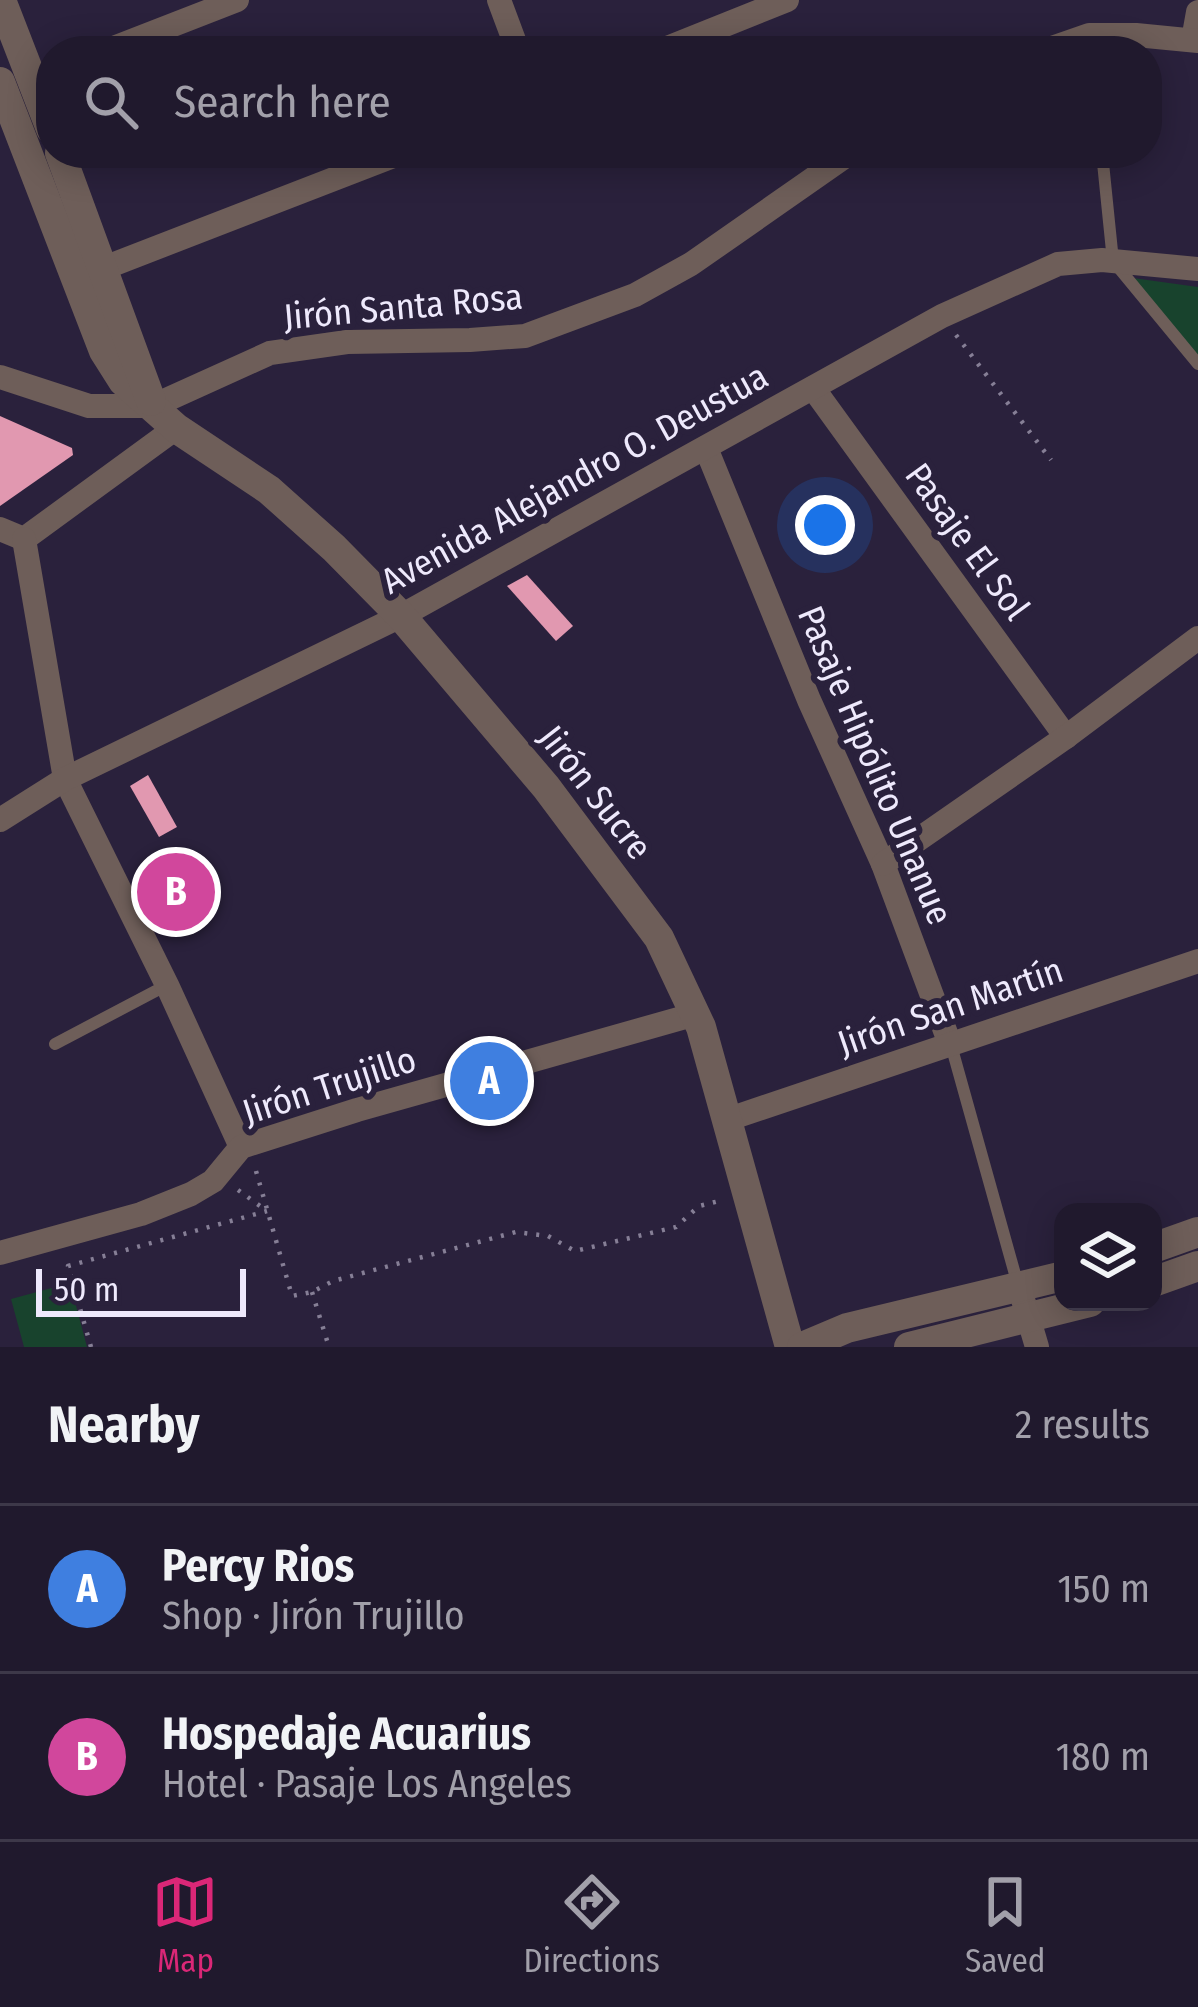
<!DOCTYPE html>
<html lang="en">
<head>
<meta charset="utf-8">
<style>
	body { margin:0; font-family:"Fira Sans Condensed",sans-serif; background:#2d2639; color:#f1f3f6 }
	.controls { position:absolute; right:36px; bottom:36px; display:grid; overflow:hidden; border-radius:24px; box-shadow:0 6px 30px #0003 }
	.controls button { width:108px; height:108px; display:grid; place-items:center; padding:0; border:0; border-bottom:3px solid #3d3849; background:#20192d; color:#f1f3f6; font:60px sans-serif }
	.scale { position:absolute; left:36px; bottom:30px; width:210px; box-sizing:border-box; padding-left:12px; border:6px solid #eee9fc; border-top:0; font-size:33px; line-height:42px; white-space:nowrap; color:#eee9fc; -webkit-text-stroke:9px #2a213c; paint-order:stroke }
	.you { position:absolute; left:825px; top:525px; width:42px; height:42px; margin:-30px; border:9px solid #fff; border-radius:50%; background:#1a73e8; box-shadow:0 0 0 18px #1a73e833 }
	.badge { display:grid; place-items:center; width:78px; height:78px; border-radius:50%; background:#db2777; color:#fff; font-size:39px; font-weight:700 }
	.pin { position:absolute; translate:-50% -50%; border:6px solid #fff; box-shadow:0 3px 12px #0006 }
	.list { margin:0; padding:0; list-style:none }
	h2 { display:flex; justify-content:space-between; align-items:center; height:156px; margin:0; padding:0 48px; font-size:51px }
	h2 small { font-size:39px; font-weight:400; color:#a2a0aa }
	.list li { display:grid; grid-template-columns:78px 1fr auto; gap:36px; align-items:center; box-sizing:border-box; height:168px; padding:0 48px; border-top:3px solid #3d3849 }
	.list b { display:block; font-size:45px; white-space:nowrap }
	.list p { margin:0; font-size:39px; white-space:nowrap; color:#a2a0aa }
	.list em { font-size:39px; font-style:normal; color:#a2a0aa }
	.icon { flex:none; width:66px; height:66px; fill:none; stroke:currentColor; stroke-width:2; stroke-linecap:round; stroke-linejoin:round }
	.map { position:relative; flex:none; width:1198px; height:1347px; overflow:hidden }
	.search { position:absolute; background:#20192d; box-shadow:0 6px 30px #0003; left:36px; right:36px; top:36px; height:132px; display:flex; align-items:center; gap:30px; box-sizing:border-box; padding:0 42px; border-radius:48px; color:#a2a0aa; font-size:45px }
	.sheet { height:492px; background:#20192d }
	nav { display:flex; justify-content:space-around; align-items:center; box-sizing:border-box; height:168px; border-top:3px solid #3d3849; background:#20192d; font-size:33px; color:#a2a0aa }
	nav a { display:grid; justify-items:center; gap:6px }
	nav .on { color:#db2777 }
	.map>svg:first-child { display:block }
</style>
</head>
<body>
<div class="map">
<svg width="1198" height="1347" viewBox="0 0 1198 1347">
	<rect width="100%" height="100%" fill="#2a213c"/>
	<g fill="#18432d">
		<polygon points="1133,278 1198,287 1198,362"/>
		<polygon points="70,1283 87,1347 24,1347 11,1299"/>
	</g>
	<g fill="#e198b0">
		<polygon points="0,416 72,448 73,455 0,506"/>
		<polygon points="527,575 573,626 556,641 507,586"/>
		<polygon points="148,775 177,827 159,837 130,786"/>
		<polygon points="190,873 200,889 161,912 151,896"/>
	</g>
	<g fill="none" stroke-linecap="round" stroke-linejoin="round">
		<g stroke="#867f96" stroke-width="4.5" stroke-dasharray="3 9" stroke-linecap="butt">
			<polyline points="956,335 1051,460"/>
			<polyline points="256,1171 292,1296 312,1292 333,1281 516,1232 548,1236 575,1251 676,1227 699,1206 719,1201"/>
			<polyline points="238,1190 267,1211"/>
			<polyline points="312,1292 329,1347"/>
			<polyline points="91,1347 68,1266 267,1211"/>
		</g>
		<g stroke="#6e5e59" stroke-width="12">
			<polyline points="1102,153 1113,261 1198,364"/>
			<polyline points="55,1044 167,985"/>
			<polyline points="951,1045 1018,1285"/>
		</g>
		<g stroke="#6e5e59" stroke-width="24">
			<polyline points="499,0 518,51"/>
			<polyline points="1193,40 1198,12"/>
			<polyline points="106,51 237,0"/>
			<polyline points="660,51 787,0"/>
			<polyline points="1043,51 1089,35 1136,35 1198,41"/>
			<polyline points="104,268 401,153"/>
			<polyline points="0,377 89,406 153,406 270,353 347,342 470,340 525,336 635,295 691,264 850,153"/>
			<polyline points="813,388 1066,737"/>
			<polyline points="706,448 809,700 883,864 950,1044"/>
			<polyline points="0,529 24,539 176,428"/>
			<polyline points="24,539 65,779 167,985 241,1147"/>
			<polyline points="0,820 65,779 401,616 942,316 1058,264 1102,260 1198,269"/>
			<polyline points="883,864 1066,737 1198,638"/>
			<polyline points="726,1120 1198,961"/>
			<polyline points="0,1253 141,1214 191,1194 213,1181 241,1147 357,1110 696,1014"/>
			<polyline points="1019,1286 1037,1347"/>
		</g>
		<g stroke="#6e5e59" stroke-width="30">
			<polyline points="1,0 51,129"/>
			<polyline points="0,82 104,351 123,381 176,428 269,490 334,548 401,616 546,787 659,938 701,1027 790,1347"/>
			<polyline points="60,153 151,401"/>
			<polyline points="1153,1248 1198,1232"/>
			<polyline points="1153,1282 1198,1266"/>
			<polyline points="802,1347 847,1328 1063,1276"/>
			<polyline points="909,1347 1090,1302"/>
		</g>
	</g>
	<g text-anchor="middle" stroke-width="12" stroke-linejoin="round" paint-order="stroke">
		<g font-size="36" fill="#eee9fc" stroke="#2a213c">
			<text transform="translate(403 306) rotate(-5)" y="13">Jirón Santa Rosa</text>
			<text transform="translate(574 478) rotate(-29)" y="13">Avenida Alejandro O. Deustua</text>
			<text transform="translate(968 541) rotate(54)" y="13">Pasaje El Sol</text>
			<text transform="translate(876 765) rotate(67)" y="13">Pasaje Hipólito Unanue</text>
			<text transform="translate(596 792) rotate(52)" y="13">Jirón Sucre</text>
			<text transform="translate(950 1006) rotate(-19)" y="13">Jirón San Martín</text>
			<text transform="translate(329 1085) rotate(-18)" y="13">Jirón Trujillo</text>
		</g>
	</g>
</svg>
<div class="controls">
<button><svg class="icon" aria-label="layers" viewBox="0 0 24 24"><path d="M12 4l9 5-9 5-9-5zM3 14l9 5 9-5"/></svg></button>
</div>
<div class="scale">50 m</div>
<div class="you"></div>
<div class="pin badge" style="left:489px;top:1081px;background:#3f7fe0">A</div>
<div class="pin badge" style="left:176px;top:892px;background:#d1479c">B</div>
<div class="search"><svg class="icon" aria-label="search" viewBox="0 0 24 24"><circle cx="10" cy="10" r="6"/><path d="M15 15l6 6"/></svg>Search here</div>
</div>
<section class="sheet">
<h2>Nearby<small>2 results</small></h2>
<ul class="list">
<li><span class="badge" style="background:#3f7fe0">A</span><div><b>Percy Rios</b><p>Shop · Jirón Trujillo</p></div><em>150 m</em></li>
<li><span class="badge" style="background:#d1479c">B</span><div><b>Hospedaje Acuarius</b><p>Hotel · Pasaje Los Angeles</p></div><em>180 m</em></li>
</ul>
</section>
<nav>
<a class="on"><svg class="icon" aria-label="map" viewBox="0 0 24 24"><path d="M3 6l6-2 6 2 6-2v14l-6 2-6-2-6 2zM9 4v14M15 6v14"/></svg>Map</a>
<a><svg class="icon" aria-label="directions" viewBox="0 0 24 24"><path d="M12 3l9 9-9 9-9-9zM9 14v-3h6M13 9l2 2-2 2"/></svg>Directions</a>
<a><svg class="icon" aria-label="saved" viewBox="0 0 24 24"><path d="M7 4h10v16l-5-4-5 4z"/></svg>Saved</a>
</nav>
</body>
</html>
